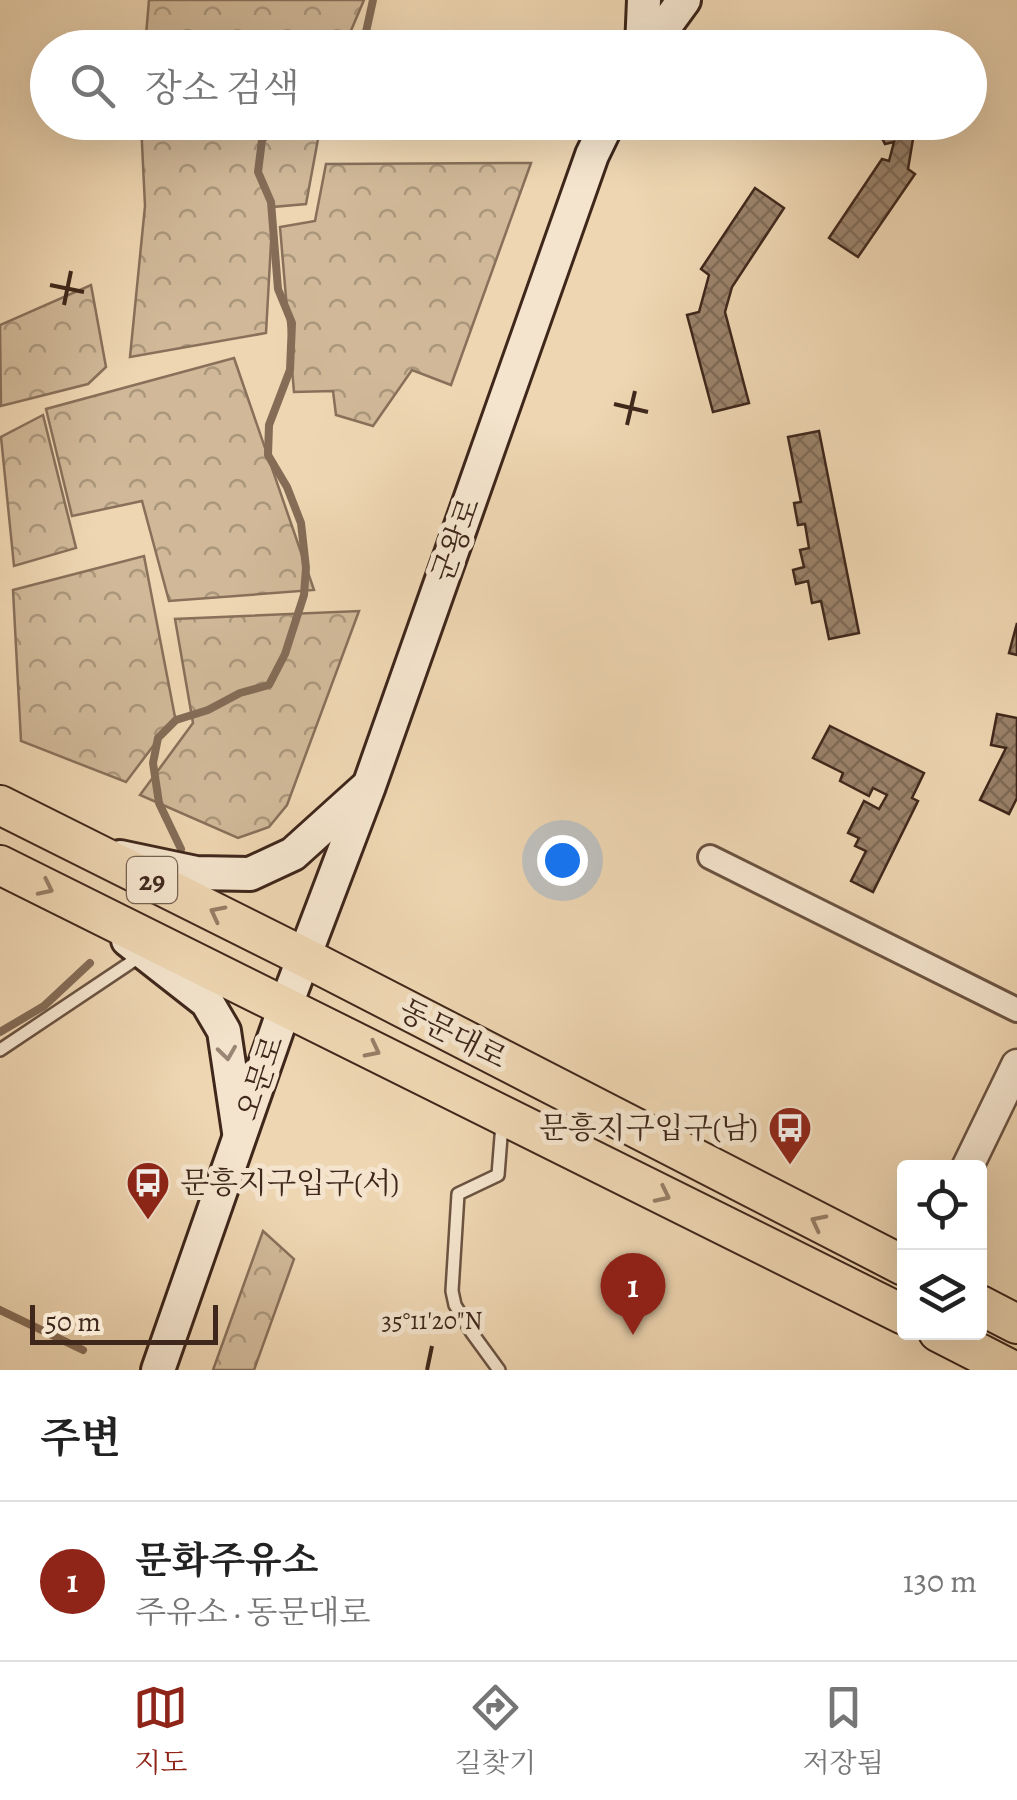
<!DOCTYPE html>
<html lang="ko">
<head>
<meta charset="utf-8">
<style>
	body { margin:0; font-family:Alegreya,"Noto Serif KR",serif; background:#f2f2f2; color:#222 }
	.controls { position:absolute; right:30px; bottom:30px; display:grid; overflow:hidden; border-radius:10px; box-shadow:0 10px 40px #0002 }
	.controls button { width:90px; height:90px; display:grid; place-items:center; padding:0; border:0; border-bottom:2px solid #e0e0e0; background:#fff; color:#222; font:50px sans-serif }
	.scale { position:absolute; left:30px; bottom:25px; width:188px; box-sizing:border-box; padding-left:10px; border:5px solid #3f271b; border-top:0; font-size:28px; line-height:35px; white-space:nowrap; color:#3f271b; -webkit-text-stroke:8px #f4e4cd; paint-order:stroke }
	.you { position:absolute; left:562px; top:860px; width:35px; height:35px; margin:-25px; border:8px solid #fff; border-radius:50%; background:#1a73e8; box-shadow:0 0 0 15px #1a73e833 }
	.badge { display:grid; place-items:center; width:65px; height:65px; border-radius:50%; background:#8f2418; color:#fff; font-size:32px; font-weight:700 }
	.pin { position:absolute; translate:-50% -82px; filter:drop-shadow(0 2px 5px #0008) }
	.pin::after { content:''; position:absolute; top:52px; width:35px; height:30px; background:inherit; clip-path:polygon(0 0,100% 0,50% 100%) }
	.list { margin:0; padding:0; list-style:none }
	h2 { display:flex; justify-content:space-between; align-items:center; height:130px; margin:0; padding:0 40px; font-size:42px }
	h2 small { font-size:32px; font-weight:400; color:#767676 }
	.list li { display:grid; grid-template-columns:65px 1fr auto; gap:30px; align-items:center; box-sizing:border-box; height:160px; padding:0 40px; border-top:2px solid #e0e0e0 }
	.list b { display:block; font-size:38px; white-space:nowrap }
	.list p { margin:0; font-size:32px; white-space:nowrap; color:#767676 }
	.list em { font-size:32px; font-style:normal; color:#767676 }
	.icon { flex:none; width:55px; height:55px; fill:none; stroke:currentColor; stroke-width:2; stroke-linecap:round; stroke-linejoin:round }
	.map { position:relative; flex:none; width:1017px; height:1370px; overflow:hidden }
	.search { position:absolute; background:#fff; box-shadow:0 10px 40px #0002; left:30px; right:30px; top:30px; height:110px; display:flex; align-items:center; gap:25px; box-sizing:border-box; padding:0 35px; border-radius:55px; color:#767676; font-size:38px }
	.sheet { height:290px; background:#fff }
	nav { display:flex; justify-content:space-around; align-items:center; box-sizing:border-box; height:140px; border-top:2px solid #e0e0e0; background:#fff; font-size:28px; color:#767676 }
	nav a { display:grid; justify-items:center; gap:5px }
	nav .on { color:#8f2418 }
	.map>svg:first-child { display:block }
</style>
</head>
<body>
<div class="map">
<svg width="1017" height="1370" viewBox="0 0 1017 1370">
	<defs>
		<pattern id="forest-crowns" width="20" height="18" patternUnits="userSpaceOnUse" patternTransform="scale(2.5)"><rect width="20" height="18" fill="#d0b898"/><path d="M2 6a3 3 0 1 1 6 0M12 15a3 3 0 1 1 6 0" fill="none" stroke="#aa967b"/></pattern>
		<pattern id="building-cross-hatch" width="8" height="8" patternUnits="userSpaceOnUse" patternTransform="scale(2.5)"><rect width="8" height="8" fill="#9a826a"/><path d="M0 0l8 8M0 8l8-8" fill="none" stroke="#7f6a56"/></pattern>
	</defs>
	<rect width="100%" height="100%" fill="#eed6b2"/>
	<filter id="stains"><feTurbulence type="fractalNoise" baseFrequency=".002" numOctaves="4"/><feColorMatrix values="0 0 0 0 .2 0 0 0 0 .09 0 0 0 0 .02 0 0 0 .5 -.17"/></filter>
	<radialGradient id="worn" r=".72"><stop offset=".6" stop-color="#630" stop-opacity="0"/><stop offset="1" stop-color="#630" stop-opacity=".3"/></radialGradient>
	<g fill="url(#forest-crowns)" stroke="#88705a" stroke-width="2.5">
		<polygon points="149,0 364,0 344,47 145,47"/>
		<polygon points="141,123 321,123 306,204 273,207 266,333 130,357 145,206"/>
		<polygon points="531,163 451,385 412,370 373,426 336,415 333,391 294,392 280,227 315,221 326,164"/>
		<polygon points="91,285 106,367 88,384 1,406 0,325"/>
		<polygon points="234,358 314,590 169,601 142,501 72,516 46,409"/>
		<polygon points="43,415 76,548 14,566 1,437"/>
		<polygon points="144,556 175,717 126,782 21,741 13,590"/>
		<polygon points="359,611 287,805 269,827 238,838 140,795 193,723 175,619"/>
		<polygon points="263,1231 294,1259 254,1370 213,1370"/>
	</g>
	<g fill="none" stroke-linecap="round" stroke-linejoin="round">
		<g stroke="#846c57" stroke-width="8">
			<polyline points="353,48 366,32 373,0"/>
			<polyline points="181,849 159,803 153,763 158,738 176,720 208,710 240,693 269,685 285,654 304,595 306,568 301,523 287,487 268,455 269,425 290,370 292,323 278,289 271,202 258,172 262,140 276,122"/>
			<polyline points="0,1032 44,1006 90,963"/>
			<polyline points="0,1310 83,1350"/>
		</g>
	</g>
	<g fill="url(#building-cross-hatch)" stroke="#3f271b" stroke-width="2.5">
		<polygon points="872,35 879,48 848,48"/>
		<polygon points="874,122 918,122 923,133 913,139 908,169 915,174 858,257 829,238 882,159 889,161 894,142 885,144"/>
		<polygon points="755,188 784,208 732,287 725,312 749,403 713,412 687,315 699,312 709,275 701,269"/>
		<polygon points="819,431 859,633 829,639 821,601 812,603 808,581 796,584 793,570 804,567 800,550 809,548 805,524 798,525 794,503 801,502 788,437"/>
		<polygon points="1017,623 1017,655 1009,653"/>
		<polygon points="997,714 1017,718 1017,798 1009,814 980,800 1006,748 991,745"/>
		<polygon points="830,726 924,773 912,798 918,801 873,892 851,881 866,851 855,846 859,838 848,833 864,801 879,809 887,795 873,788 869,796 840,781 843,773 813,758"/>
	</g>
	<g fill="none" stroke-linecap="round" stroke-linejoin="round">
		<defs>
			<g id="service">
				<polyline points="0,1050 142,955"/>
				<polyline points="499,1370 472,1333 455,1305 452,1291 458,1194 498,1175 502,1124"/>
			</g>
			<polyline id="minor" points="710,857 1017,1010"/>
			<polyline id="tertiary" points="967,1168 1017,1065"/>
			<g id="secondary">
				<polyline points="642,48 644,0"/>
				<polyline points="649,48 684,0"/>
				<polyline points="120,857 196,873 250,874 293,854 365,789"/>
				<polyline points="128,940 207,1002 224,1031 239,1132"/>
				<polyline points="158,1370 285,1007 369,786 592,155 608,122"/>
			</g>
			<g id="primary">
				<polyline points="0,805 304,957 904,1266"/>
				<polyline points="0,865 904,1315"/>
				<polyline points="980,1305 1017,1324"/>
				<polyline points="938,1332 1012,1370"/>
			</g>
		</defs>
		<use href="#service" stroke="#6b5341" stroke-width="16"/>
		<use href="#minor" stroke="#6b5341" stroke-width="28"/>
		<use href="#tertiary" stroke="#6b5341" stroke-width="35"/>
		<use href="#secondary" stroke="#3f271b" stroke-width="38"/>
		<use href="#primary" stroke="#3f271b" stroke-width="42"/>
		<use href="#service" stroke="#f4e4cd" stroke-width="11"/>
		<use href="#minor" stroke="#f4e4cd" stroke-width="22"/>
		<use href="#tertiary" stroke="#f4e4cd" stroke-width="30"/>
		<use href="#secondary" stroke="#f4e4cd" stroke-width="32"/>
		<use href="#primary" stroke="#eed6b2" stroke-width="38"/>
	</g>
	<defs><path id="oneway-chevron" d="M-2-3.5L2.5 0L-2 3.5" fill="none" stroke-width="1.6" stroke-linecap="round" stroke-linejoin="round" transform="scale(2.5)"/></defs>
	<g stroke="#967e66">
		<use href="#oneway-chevron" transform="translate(46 888) rotate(26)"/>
		<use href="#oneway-chevron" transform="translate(217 913) rotate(-153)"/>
		<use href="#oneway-chevron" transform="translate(373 1050) rotate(27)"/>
		<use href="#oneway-chevron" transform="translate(663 1195) rotate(26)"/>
		<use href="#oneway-chevron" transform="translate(818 1222) rotate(-153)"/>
	</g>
	<use stroke="#9a8674" href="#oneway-chevron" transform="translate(227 1053) rotate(82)"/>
	<path fill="none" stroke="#3f271b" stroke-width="4" d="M50 285 84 292M64 305 71 271M614 404 648 412M627 425 635 391M427 1370 432 1346"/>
	<defs>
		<symbol id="bus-pin" viewBox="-11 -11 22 30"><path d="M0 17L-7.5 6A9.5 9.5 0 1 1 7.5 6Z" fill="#8f2418" stroke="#f4e4cd"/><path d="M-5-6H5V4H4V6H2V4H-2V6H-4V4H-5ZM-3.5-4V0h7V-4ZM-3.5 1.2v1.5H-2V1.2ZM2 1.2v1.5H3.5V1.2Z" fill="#fff"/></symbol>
	</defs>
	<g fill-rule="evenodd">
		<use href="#bus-pin" x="765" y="1103" width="50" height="68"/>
		<use href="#bus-pin" x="123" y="1158" width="50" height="68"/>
	</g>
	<g text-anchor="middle" stroke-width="10" stroke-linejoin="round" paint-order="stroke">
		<rect fill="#f4e4cd" stroke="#756050" stroke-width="2.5" x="127" y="857" width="50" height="46" rx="8"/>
		<g font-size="28" font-weight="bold" fill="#3f271b">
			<text x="152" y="890">29</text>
		</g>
		<g font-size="30" fill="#3f271b" stroke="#f4e4cd">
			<text transform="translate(456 540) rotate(-70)" y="10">군왕로</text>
			<text transform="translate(453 1034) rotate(27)" y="10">동문대로</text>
			<text transform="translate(260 1078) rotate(-71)" y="10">오문로</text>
		</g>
		<g font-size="30" fill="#3f271b" stroke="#f4e4cd" text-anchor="end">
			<text x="758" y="1138">문흥지구입구(남)</text>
			<text x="180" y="1193" text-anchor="start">문흥지구입구(서)</text>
		</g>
	</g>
	<g font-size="25" text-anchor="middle" fill="#3f271b" stroke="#f4e4cd" stroke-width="10" stroke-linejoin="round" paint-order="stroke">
		<text x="432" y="1329">35°11'20"N</text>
	</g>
	<rect width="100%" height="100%" filter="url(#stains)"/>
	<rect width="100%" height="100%" fill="url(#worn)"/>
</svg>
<div class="controls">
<button><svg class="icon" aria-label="locate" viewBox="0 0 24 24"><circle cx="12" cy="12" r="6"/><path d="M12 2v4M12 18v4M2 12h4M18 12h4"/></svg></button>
<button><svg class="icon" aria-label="layers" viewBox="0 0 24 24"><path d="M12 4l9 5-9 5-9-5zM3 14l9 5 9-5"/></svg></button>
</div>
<div class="scale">50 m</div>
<div class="you"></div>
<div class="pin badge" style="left:633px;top:1335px">1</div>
<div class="search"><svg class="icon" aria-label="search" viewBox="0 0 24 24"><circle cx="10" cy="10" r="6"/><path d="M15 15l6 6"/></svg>장소 검색</div>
</div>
<section class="sheet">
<h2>주변<small></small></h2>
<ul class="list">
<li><span class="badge">1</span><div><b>문화주유소</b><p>주유소 · 동문대로</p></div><em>130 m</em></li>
</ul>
</section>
<nav>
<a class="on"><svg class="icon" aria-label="map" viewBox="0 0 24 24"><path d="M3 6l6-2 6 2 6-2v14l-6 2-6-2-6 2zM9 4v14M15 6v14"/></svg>지도</a>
<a><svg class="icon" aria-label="directions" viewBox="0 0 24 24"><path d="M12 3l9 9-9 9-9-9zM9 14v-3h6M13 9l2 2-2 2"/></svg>길찾기</a>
<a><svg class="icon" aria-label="saved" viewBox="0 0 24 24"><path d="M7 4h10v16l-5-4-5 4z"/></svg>저장됨</a>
</nav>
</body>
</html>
